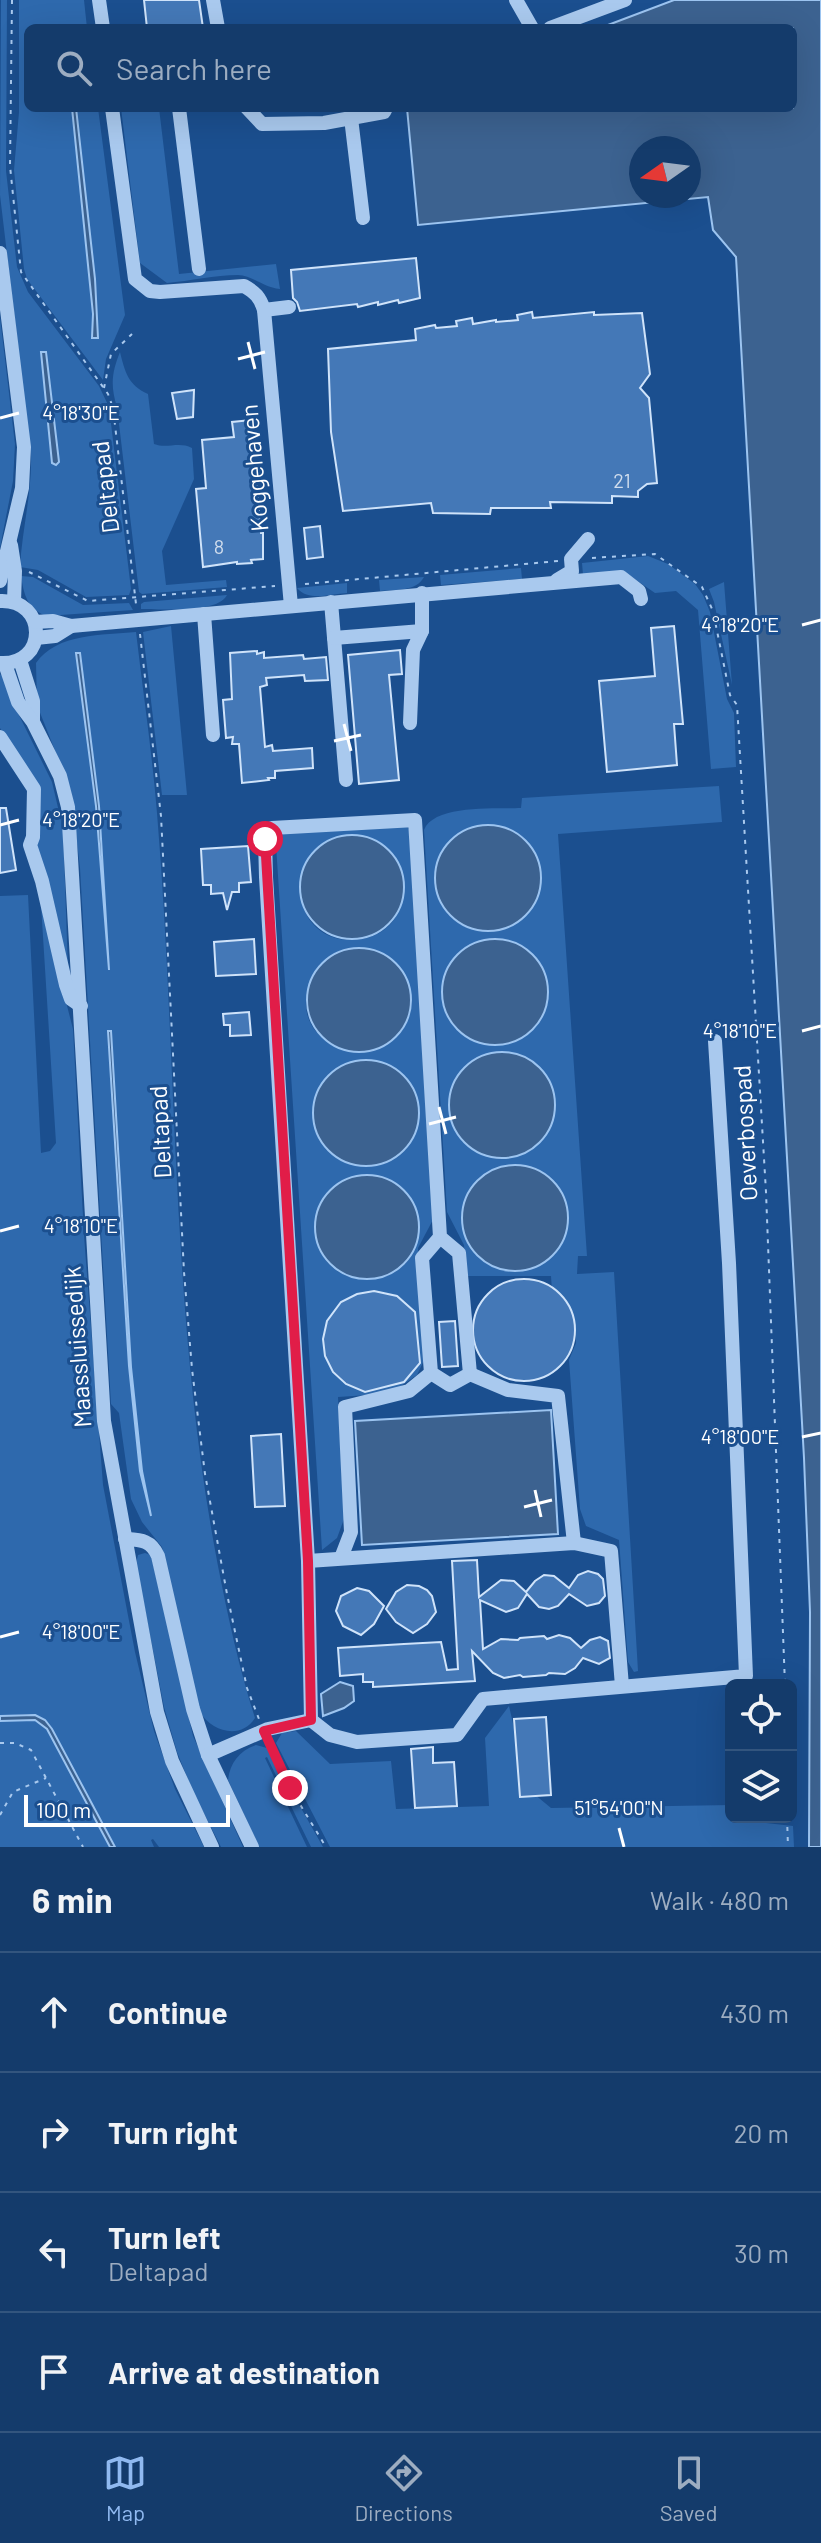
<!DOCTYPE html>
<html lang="en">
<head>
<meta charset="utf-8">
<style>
	body { margin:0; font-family:Barlow,sans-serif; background:#214673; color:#f1f3f6 }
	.controls { position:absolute; right:24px; bottom:24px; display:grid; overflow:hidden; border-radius:12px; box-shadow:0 8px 32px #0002 }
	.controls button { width:72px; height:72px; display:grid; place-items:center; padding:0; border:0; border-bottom:2px solid #33557e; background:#143b6b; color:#f1f3f6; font:40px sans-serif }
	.compass { position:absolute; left:629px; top:136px; width:72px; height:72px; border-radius:50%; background:#143b6b; box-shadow:0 8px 32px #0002; rotate:256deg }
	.scale { position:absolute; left:24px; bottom:20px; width:206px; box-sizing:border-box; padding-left:8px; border:4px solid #fff; border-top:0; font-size:22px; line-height:28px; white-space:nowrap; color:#fff; -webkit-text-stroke:6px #1b4f8f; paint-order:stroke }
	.stop { position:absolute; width:24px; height:24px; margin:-18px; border:6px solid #e11d48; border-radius:50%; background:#fff }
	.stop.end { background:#e11d48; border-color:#fff; box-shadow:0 2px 8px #0008 }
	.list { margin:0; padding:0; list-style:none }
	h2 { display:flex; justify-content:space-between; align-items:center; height:104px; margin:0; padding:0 32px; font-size:34px }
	h2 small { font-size:26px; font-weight:400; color:#9dadc1 }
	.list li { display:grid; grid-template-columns:52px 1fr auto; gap:24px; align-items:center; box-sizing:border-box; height:120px; padding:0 32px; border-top:2px solid #33557e }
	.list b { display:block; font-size:30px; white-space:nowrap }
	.list p { margin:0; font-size:26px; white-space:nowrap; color:#9dadc1 }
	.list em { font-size:26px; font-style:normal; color:#9dadc1 }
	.icon { flex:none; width:44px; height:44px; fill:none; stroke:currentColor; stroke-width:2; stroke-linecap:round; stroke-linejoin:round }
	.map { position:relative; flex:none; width:821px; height:1847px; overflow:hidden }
	.search { position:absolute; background:#143b6b; box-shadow:0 8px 32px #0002; left:24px; right:24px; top:24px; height:88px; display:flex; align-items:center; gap:20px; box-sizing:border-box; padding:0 28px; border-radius:12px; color:#9dadc1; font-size:30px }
	.sheet { height:584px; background:#143b6b }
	nav { display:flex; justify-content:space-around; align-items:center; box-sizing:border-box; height:112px; border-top:2px solid #33557e; background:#143b6b; font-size:22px; color:#9dadc1 }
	nav a { display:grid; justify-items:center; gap:4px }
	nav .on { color:#90b9f0 }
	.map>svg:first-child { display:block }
</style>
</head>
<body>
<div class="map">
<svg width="821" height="1847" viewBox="0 0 821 1847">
	<rect width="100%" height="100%" fill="#1b4f8f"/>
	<g fill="#2e69ad" fill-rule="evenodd">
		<path d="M1 0H7L6 171 17 267 28 292 99 386 109 407 131 589 129 595 86 597 38 570 20 567C22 530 32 493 31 456L0 195Z"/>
		<polygon points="19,0 84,0 87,28 28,28 28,108 98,108 125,315 106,359 103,380 27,279 24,269 14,170 19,112"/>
		<path d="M121 108H159L179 274 276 264 280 289C262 287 252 275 238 275 215 275 190 281 167 283L140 263Z"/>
		<polygon points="0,317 15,444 13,481 0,548"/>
		<path d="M120 352C125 372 128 385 148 394L154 444C167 449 179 441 192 448L194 479 162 551 166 585 226 580 227 587 142 594 139 592 117 407C110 385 112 372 120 352Z"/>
		<polygon points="648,556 668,564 695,584 703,595 710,612 727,699 734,713 736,767 711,769 698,610 676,591 655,593 623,571 583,575 582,563"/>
		<polygon points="521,568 522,579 441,585 440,575"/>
		<path d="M21 576 33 577 83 605 129 603 133 610 46 616C27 608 24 595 21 576Z"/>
		<path d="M424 577C416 592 396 589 380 591L379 580Z"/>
		<polygon points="724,582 732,685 714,602 709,589"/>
		<path d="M347 583V593C330 594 309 602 297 588Z"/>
		<path d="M227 595C217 614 162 609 141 609V604L144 602Z"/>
		<polygon points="171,626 187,795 162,795 143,632"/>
		<path d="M136 632C143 692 152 752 157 813 178 1064 170 1317 218 1566 228 1617 239 1668 255 1718 241 1740 212 1732 200 1712L162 1547 142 1522 131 1499 119 1413 111 1404 80 868 71 791 37 705 36 663C57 633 103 635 136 632Z"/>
		<polygon points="0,674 5,678 13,703 52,782 63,829 68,968 35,845 37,793 0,728"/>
		<path d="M719 786 722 822 558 834 587 1256H578L577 1274 614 1272 638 1671 634 1672 628 1662 619 1540 586 1526 580 1509 569 1360 576 1343 575 1324 569 1307 552 1291 551 1276H466L464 1245 447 1212 424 830C434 804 496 809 521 808L522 798ZM494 826C513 830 521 837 531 854 568 915 474 963 441 904 420 865 453 824 494 826ZM494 939C567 946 562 1046 494 1045 482 1044 476 1038 467 1032 462 1028 455 1025 451 1021 444 1013 443 1002 444 992 445 961 464 943 494 939ZM491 1053C501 1054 513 1053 522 1057 552 1069 564 1108 545 1134 523 1167 471 1164 454 1127 451 1120 448 1110 450 1103 452 1096 458 1088 461 1081 470 1065 474 1059 491 1053ZM513 1165C589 1170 579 1277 510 1270 496 1269 483 1262 474 1251 445 1215 472 1171 513 1165Z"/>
		<path d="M404 821 411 833 436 1214 418 1248 421 1310 428 1352 417 1375 395 1390 369 1395 338 1397 344 1519 337 1538 322 1550 276 845 280 832ZM348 835C421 838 422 938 352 940 287 941 281 846 348 835ZM349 948 409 983C429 1079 283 1066 309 984 315 965 330 953 349 948ZM365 1060C442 1067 430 1174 361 1166 346 1164 333 1157 324 1145 296 1109 325 1065 365 1060ZM361 1175C434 1174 438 1275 370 1279 304 1283 294 1190 361 1175Z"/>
		<polygon points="28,895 41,1153 50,1151 56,1143 41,905 73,1029 84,1235 103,1485 135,1652 154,1731 175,1789 204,1847 159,1847 153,1839 151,1840 154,1847 115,1847 49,1724 29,1714 0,1716 0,896"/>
		<polygon points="145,1553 151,1555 193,1736 243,1847 221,1847 193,1792 177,1752 164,1707 136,1563 138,1555"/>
		<polygon points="509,1706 528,1789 551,1808 731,1805 731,1817 765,1817 766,1823 793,1826 794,1847 330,1847 276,1743 282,1733 296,1731 330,1764 391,1761 396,1809 489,1806 485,1738"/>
		<polygon points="35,1720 47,1729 110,1847 0,1847 0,1721"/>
		<path d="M256 1745 267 1748 323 1847H311L267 1757 265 1758 307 1847H259L228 1780C230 1763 239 1751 256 1745Z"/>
	</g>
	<g fill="#3c6290" stroke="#9cc4f0" stroke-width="2" fill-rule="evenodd">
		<path d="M674 0H821V1847H809L810 1612 804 1458 736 257 713 230 708 197 418 225 407 108H793V28H600ZM641 148H689V196H641Z"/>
		<polygon points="72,108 76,108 95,279 98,338 92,338 93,314"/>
		<polygon points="41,352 46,352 59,462 56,465 52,463"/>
		<polygon points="76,653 80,653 99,806 109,970 96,806"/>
		<circle cx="488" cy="878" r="53"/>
		<circle cx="352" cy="887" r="52"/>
		<circle cx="495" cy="992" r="53"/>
		<circle cx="359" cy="1000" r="52"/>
		<polygon points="108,1031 111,1031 131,1367 142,1471 151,1516 140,1471 129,1366"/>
		<circle cx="502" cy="1105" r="53"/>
		<circle cx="366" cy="1113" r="53"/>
		<circle cx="515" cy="1218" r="53"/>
		<circle cx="367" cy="1227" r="52"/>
		<polygon points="551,1410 558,1534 362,1545 355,1421"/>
		<polygon points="340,1682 353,1686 354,1701 344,1708 323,1716 321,1694"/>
		<polygon points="35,1715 45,1720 52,1729 115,1847 110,1847 47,1729 35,1720 0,1721 0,1716"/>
	</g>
	<g fill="#4478b7" stroke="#cfe3fa" stroke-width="2">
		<polygon points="144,0 199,0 203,28 147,28"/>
		<polygon points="416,258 420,298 399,303 398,300 378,305 378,302 358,307 357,304 300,311 297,302 293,298 291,270"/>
		<polygon points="532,312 533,318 594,312 594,315 642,313 650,374 640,388 649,398 657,483 647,484 638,491 638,497 612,496 612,503 550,502 551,508 491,508 490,514 433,513 431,503 343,511 331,432 328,349 416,340 415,329 435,325 436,328 457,326 456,321 472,318 473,324 496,320 496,322 518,320 517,315"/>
		<polygon points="194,390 193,417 177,419 172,393"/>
		<polygon points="251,420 261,533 263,533 263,559 251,560 252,563 237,564 237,562 203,567 196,489 206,488 202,440 234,437 232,422"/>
		<polygon points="320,526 323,557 307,559 304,528"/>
		<polygon points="674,626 683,724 674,724 677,765 607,772 599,681 655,676 651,628"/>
		<polygon points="400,650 402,674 389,675 399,780 359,784 348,655"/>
		<polygon points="257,651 257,654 264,652 264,658 303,655 304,659 326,657 328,680 305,681 304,675 266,678 267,685 260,687 265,747 272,745 273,751 312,748 313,768 275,771 275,778 268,778 269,780 242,783 239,744 232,744 233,737 226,738 223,700 232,699 230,653"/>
		<polygon points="0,808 6,808 16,870 0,873"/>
		<polygon points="248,846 251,882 239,883 239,892 232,892 227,910 223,893 211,894 211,885 203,885 201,849"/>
		<polygon points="254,939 256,974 216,976 214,942"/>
		<polygon points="249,1012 251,1035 230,1036 230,1025 224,1025 223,1014"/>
		<circle cx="524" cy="1330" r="51"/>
		<polygon points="374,1291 397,1296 415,1312 420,1363 404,1382 365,1392 346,1384 333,1372 325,1356 323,1339 327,1321 341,1302 357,1294"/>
		<polygon points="455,1321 458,1366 442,1367 439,1322"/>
		<polygon points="281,1434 285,1506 255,1507 251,1436"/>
		<polygon points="477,1560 479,1597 501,1580 514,1581 526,1592 535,1581 544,1575 554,1576 569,1588 578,1575 588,1571 598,1574 603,1579 605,1596 599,1603 587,1606 569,1594 558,1606 549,1609 539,1607 527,1594 518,1608 506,1612 480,1600 483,1649 501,1639 518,1640 520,1638 544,1636 547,1639 559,1635 570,1638 581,1648 590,1640 600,1637 608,1641 610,1658 599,1664 583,1658 575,1668 565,1674 549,1673 546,1675 523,1677 520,1675 504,1678 493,1673 472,1651 475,1681 373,1687 373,1682 363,1682 363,1674 340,1676 338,1648 404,1644 441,1642 447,1670 458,1669 452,1561"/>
		<polygon points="407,1585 419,1586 427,1590 432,1596 436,1612 427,1624 413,1633 396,1622 386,1609 396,1592"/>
		<polygon points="357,1588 369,1591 384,1606 374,1624 361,1635 343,1626 336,1611 341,1596"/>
		<polygon points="546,1717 551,1795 520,1797 514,1719"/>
		<polygon points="433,1747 433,1763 454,1762 457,1806 415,1808 411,1749"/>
	</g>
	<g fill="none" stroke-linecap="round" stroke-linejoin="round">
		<g stroke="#a9c9ee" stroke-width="2" stroke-dasharray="4 6" stroke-linecap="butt">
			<polyline points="12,0 10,166 21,272 108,394 113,408 136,604"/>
			<polyline points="104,388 111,354 132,334"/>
			<polyline points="592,558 655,554 702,587 713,611 730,695 737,705 766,1192 785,1685"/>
			<polyline points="29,572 88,601 275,586"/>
			<polyline points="305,584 558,561"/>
			<polyline points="140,634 161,816 184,1272 192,1369 205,1474 227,1594 247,1688 259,1719"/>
			<polyline points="0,1743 15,1743 31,1750 83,1847"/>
			<polyline points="269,1743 290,1788 326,1847"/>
			<polyline points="0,1815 13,1792 46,1778"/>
			<polyline points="787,1817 788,1847"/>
		</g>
		<g stroke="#a9c9ee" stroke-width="14">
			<polyline points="99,0 103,28"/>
			<polyline points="213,0 218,28"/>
			<polyline points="516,0 532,28"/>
			<polyline points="550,28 625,0"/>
			<path d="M112 108 135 279 150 291 160 292 244 286C255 292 260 297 264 310L291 606"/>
			<polyline points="179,108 199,269"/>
			<polyline points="247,108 262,124 324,123 384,112 386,108"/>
			<polyline points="351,118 363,218"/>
			<polyline points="0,253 24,447 22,488 0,581"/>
			<polyline points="264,310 289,307"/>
			<polyline points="11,545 15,571 14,602"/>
			<polyline points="557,580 572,571 571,559 588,539"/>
			<path d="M0 601C48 599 48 666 0 663"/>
			<polyline points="331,602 346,780"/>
			<polyline points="204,614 213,735"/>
			<polyline points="35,622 53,621 71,626 621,577 639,591 641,599"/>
			<polyline points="36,638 55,636 71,626"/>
			<polyline points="334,638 422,631"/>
			<polyline points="20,660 33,701 33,721"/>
			<polyline points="5,664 18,702 33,722 60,776 68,807 104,1421 157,1712 172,1761 212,1847"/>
			<polyline points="410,723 413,650 422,631 422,593"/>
			<polyline points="0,737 34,789 33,837 30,845 42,881 66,985 71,999 81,1006"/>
			<polyline points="440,1237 459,1253 470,1374 450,1385 431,1373 422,1258 440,1237 415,820 272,828 265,839 266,877 308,1561 311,1720 330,1735 357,1742 457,1735 483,1699 746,1676 729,1263 715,1041"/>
			<polyline points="470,1374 508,1390 558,1396 574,1543"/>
			<path d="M125 1539C141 1540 151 1540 158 1556L193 1709 208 1755 252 1847"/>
			<polyline points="341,1558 351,1532 345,1407 409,1391 431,1373"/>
			<polyline points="308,1561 574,1543 611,1551 622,1686"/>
			<polyline points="208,1755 268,1729 311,1720"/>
		</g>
	</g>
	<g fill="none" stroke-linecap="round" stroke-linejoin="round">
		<polyline stroke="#e11d48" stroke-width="10" points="265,839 308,1561 311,1720 264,1731 290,1788"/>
	</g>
	<path fill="none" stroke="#fff" stroke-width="3" d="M248 342 255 369M238 359 265 352M0 418 19 413M802 625 821 620M344 724 351 751M334 741 361 735M0 825 19 820M802 1031 821 1026M439 1107 446 1134M429 1124 456 1117M0 1231 19 1226M802 1437 821 1433M535 1490 541 1517M524 1507 552 1500M0 1637 19 1632M619 1828 624 1847"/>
	<g text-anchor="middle" stroke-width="6" stroke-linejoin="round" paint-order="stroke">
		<g font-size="20" fill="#d0dded">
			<text x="622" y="488">21</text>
			<text x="219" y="554">8</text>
		</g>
		<g font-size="24" fill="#fff" stroke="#1b4f8f">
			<text transform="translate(255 468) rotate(-95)" y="8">Koggehaven</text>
			<text transform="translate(106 487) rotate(-97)" y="8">Deltapad</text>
			<text transform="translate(161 1132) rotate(-93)" y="8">Deltapad</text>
			<text transform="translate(746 1133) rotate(-93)" y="8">Oeverbospad</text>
			<text transform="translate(78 1347) rotate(-94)" y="8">Maassluissedijk</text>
		</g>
	</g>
	<g font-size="20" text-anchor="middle" fill="#fff" stroke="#1b4f8f" stroke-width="6" stroke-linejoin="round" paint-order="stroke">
		<text x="81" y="420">4°18'30"E</text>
		<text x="740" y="632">4°18'20"E</text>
		<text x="81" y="827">4°18'20"E</text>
		<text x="740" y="1038">4°18'10"E</text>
		<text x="81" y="1233">4°18'10"E</text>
		<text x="740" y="1444">4°18'00"E</text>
		<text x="81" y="1639">4°18'00"E</text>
		<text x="619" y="1815">51°54'00"N</text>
	</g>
</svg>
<div class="controls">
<button><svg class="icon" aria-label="locate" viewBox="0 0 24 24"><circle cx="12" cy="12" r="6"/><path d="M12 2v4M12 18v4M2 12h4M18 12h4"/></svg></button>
<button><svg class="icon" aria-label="layers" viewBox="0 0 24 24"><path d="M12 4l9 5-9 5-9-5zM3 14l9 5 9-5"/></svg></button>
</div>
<svg class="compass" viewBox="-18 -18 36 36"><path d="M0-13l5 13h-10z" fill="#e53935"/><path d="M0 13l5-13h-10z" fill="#9dadc1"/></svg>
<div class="scale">100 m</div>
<div class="stop" style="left:265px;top:839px"></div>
<div class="stop end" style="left:290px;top:1788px"></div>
<div class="search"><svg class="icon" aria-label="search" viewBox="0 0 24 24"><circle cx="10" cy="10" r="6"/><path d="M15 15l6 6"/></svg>Search here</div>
</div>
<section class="sheet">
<h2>6 min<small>Walk · 480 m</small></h2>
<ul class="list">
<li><svg class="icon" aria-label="ahead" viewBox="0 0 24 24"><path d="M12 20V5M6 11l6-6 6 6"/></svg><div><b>Continue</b></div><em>430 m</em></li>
<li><svg class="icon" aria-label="right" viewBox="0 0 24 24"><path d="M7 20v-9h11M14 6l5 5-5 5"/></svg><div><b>Turn right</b></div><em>20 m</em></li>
<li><svg class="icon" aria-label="left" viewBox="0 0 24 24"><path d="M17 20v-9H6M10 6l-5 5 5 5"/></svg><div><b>Turn left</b><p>Deltapad</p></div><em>30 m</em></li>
<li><svg class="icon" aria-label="arrive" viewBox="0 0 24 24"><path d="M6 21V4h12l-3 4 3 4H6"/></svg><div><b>Arrive at destination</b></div></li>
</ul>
</section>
<nav>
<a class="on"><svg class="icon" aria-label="map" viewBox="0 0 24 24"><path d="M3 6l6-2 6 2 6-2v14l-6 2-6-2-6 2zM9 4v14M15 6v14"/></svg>Map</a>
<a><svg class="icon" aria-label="directions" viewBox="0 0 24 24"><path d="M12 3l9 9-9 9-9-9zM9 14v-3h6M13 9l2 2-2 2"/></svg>Directions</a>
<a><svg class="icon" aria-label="saved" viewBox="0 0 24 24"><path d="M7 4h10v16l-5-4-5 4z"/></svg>Saved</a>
</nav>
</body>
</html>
